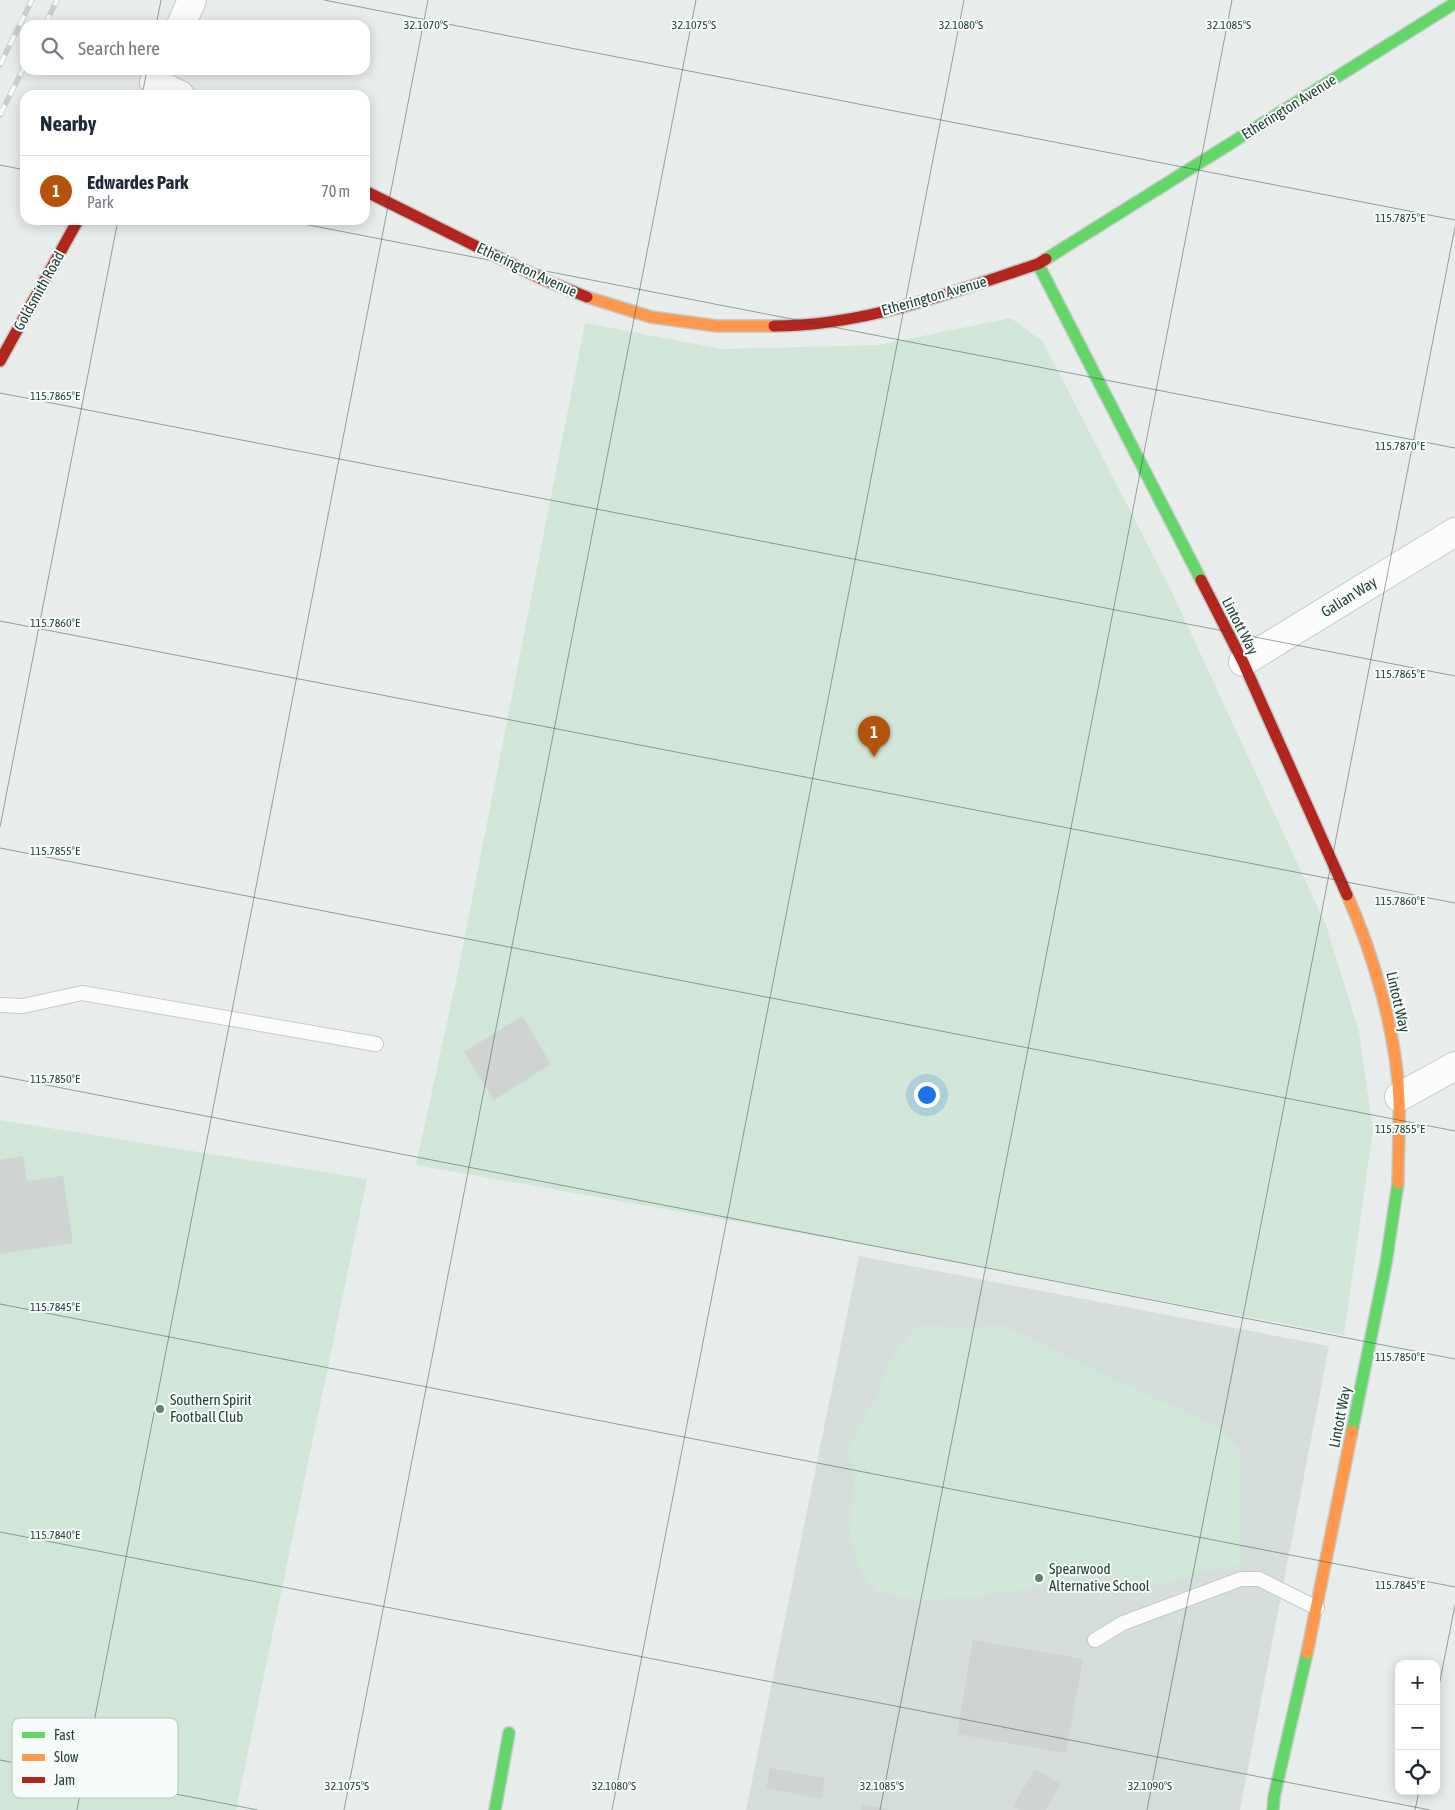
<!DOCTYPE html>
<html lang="en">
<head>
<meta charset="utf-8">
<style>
	body { margin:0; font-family:"Asap Condensed",sans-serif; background:#f2f2f3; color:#1f2937 }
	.controls { position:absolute; right:15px; bottom:15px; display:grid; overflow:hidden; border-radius:10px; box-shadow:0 2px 12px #0003 }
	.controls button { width:45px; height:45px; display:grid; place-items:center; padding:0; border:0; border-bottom:1px solid #e0e1e3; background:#fff; color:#1f2937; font:25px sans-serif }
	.you { position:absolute; left:926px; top:1094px; width:18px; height:18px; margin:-12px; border:4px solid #fff; border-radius:50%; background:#1a73e8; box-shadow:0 0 0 8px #1a73e833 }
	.badge { display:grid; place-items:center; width:32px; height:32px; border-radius:50%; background:#b45309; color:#fff; font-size:16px; font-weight:700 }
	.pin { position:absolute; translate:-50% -41px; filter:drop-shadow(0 1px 2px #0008) }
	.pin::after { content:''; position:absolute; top:26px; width:18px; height:15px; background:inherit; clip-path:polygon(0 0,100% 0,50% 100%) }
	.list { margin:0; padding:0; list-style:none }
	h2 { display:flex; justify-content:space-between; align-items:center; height:65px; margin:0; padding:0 20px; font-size:21px }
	h2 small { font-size:16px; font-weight:400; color:#747a83 }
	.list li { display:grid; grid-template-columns:32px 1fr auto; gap:15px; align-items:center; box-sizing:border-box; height:70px; padding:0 20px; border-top:1px solid #e0e1e3 }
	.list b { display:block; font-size:19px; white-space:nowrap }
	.list p { margin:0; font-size:16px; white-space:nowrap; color:#747a83 }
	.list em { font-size:16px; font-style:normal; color:#747a83 }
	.icon { flex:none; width:28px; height:28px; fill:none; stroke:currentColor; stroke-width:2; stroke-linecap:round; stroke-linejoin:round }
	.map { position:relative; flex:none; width:1455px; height:1810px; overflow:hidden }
	.search { position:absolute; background:#fff; box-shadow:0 2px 12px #0003; left:20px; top:20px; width:350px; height:55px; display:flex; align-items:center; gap:12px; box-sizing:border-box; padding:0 18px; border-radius:15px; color:#747a83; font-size:19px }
	.panel { position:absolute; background:#fff; box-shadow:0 2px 12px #0003; left:20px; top:90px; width:350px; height:135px; border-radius:15px }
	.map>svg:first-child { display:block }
</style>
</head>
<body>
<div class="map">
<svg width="1455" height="1810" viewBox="0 0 1455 1810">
	<rect width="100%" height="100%" fill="#e8edeb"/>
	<polygon fill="#d6dedb" points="859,1256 1329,1346 1240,1810 746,1810"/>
	<g fill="#d1e6d8">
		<polygon points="1011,318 1043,342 1170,588 1326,925 1359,1032 1373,1130 1344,1335 867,1245 416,1165 457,976 585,323 721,349 878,345"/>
		<polygon points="0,1120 367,1179 236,1810 0,1810"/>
		<polygon points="918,1325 972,1328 1002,1325 1142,1393 1198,1417 1221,1430 1239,1448 1240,1564 1198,1573 1162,1585 1097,1577 967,1598 916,1599 877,1592 860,1569 850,1536 854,1479 848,1449 882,1387 887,1363"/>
	</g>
	<g fill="#cfd4d2">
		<polygon points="522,1016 551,1064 494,1100 464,1052"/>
		<polygon points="23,1156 27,1181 63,1176 73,1243 0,1254 0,1160"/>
		<polygon points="973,1640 1083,1659 1066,1753 957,1734"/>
		<polygon points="770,1768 825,1778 822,1799 766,1788"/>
		<polygon points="1035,1769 1061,1784 1046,1810 1019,1810 1013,1806"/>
		<polygon points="862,1804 889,1809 888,1810 861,1810"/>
	</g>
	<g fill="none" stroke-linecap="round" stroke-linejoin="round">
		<defs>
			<g id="lane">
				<polyline points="0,1005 23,1006 82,993 376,1044"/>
				<polyline points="1095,1640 1123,1623 1241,1579 1259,1579 1317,1608"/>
			</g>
			<g id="street">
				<polyline points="181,25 192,0"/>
				<polyline points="154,82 180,95"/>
				<polyline points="1243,662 1455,532"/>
				<polyline points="1399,1097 1455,1066"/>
			</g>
			<g id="fast">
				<polyline points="1046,259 1455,3"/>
				<polyline points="1038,264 1201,580"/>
				<polyline points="1352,1431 1386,1263 1398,1183"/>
				<polyline points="495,1810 509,1733"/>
				<polyline points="1273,1810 1274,1797 1307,1653"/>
			</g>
			<g id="slow">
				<polyline points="587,297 651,317 717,326 774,326"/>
				<path d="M1347 895C1373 953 1397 1035 1399 1099 1400 1127 1398 1155 1398 1183"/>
				<polyline points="1307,1653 1352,1431"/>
			</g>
			<g id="jam">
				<polyline points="365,191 542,279 587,297"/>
				<path d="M774 326C865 326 952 292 1038 264L1046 259"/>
				<polyline points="0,361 78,220"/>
				<polyline points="1201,580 1243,662 1347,895"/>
			</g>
		</defs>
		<use href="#lane" stroke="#c5cac8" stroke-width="16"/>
		<use href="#street" stroke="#c5cac8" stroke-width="30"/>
		<use href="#fast" stroke="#c3cbc8" stroke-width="14"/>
		<use href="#slow" stroke="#c3cbc8" stroke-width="14"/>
		<use href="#jam" stroke="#c3cbc8" stroke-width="14"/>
		<use href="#lane" stroke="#fcfcfc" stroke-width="14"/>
		<use href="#street" stroke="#fcfcfc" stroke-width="28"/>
		<use href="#fast" stroke="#63d668" stroke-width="11"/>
		<use href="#slow" stroke="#ff974d" stroke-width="11"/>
		<use href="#jam" stroke="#b3261e" stroke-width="11"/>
		<defs>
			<g id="rail">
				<polyline points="45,25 57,0"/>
				<polyline points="0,65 32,0"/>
				<polyline points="0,115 25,65"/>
			</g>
		</defs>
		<use href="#rail" stroke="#c9cdcc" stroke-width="5.5"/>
		<use href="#rail" stroke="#f7fbf9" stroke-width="4" stroke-dasharray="11" stroke-linecap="butt"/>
	</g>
	<path fill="none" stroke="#24423a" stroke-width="1" stroke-opacity="0.45" d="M324 0 1455 220M156 25 161 0M142 95 147 70M0 165 25 170M283 220 1455 448M0 393 1455 676M0 621 1455 903M0 827 118 220M0 848 1455 1131M0 1076 1455 1359M0 1304 1455 1587M0 1532 1430 1810M1436 1701 1455 1605M0 1760 258 1810M77 1810 428 0M344 1810 696 0M612 1810 964 0M880 1810 1232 0M1147 1810 1455 227M1415 1810 1419 1791"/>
	<g fill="#697e78" stroke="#f7fbf9" stroke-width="2">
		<circle cx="160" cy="1409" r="5"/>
		<circle cx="1039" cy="1578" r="5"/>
	</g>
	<g text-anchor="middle" stroke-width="4" stroke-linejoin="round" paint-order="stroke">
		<g font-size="15" fill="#24423a" stroke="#f7fbf9">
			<text transform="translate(1289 107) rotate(-32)" y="5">Etherington Avenue</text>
			<text transform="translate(527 270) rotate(25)" y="5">Etherington Avenue</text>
			<text transform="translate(39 291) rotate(-61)" y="5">Goldsmith Road</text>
			<text transform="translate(934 296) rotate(-16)" y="5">Etherington Avenue</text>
			<text transform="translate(1349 597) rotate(-32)" y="5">Galian Way</text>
			<text transform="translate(1240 626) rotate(63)" y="5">Lintott Way</text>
			<text transform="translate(1398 1002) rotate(77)" y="5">Lintott Way</text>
			<text transform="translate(1340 1417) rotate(-79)" y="5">Lintott Way</text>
		</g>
		<g font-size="15" fill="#24423a" stroke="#f7fbf9" text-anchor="start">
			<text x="170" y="1405">Southern Spirit<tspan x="170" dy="17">Football Club</tspan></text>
			<text x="1049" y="1574">Spearwood<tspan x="1049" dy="17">Alternative School</tspan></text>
		</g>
	</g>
	<rect x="12" y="1718" width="166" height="80" rx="8" fill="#f7fbf9" stroke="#b8c4c0" stroke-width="1"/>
	<rect x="22" y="1732" width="23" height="6" fill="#63d668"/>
	<rect x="22" y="1754" width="23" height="7" fill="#ff974d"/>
	<rect x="22" y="1777" width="23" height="6" fill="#b3261e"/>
	<g font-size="14" fill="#24423a">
		<text x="54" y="1740">Fast</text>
		<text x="54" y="1762">Slow</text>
		<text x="54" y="1785">Jam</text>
	</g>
	<g font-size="12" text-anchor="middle" fill="#24423a" stroke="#f7fbf9" stroke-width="4" stroke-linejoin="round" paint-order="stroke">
		<text x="426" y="29">32.1070°S</text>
		<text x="694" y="29">32.1075°S</text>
		<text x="961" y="29">32.1080°S</text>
		<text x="1229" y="29">32.1085°S</text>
		<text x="1400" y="222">115.7875°E</text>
		<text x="55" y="400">115.7865°E</text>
		<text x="1400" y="450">115.7870°E</text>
		<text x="55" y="627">115.7860°E</text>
		<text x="1400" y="678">115.7865°E</text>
		<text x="55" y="855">115.7855°E</text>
		<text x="1400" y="905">115.7860°E</text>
		<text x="55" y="1083">115.7850°E</text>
		<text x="1400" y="1133">115.7855°E</text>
		<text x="55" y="1311">115.7845°E</text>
		<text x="1400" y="1361">115.7850°E</text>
		<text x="55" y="1539">115.7840°E</text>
		<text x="1400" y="1589">115.7845°E</text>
		<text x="347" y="1790">32.1075°S</text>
		<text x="614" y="1790">32.1080°S</text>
		<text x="882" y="1790">32.1085°S</text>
		<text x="1150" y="1790">32.1090°S</text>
	</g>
</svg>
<div class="controls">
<button>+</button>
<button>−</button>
<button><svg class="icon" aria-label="locate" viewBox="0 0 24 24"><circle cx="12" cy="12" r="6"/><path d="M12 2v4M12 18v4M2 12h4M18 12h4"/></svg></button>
</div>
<div class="you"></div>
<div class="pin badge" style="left:874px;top:757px">1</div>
<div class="search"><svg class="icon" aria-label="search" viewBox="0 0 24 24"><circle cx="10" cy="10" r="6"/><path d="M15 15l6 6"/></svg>Search here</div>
<section class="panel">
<h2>Nearby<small></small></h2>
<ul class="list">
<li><span class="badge">1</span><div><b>Edwardes Park</b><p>Park</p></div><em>70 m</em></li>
</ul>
</section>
</div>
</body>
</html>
